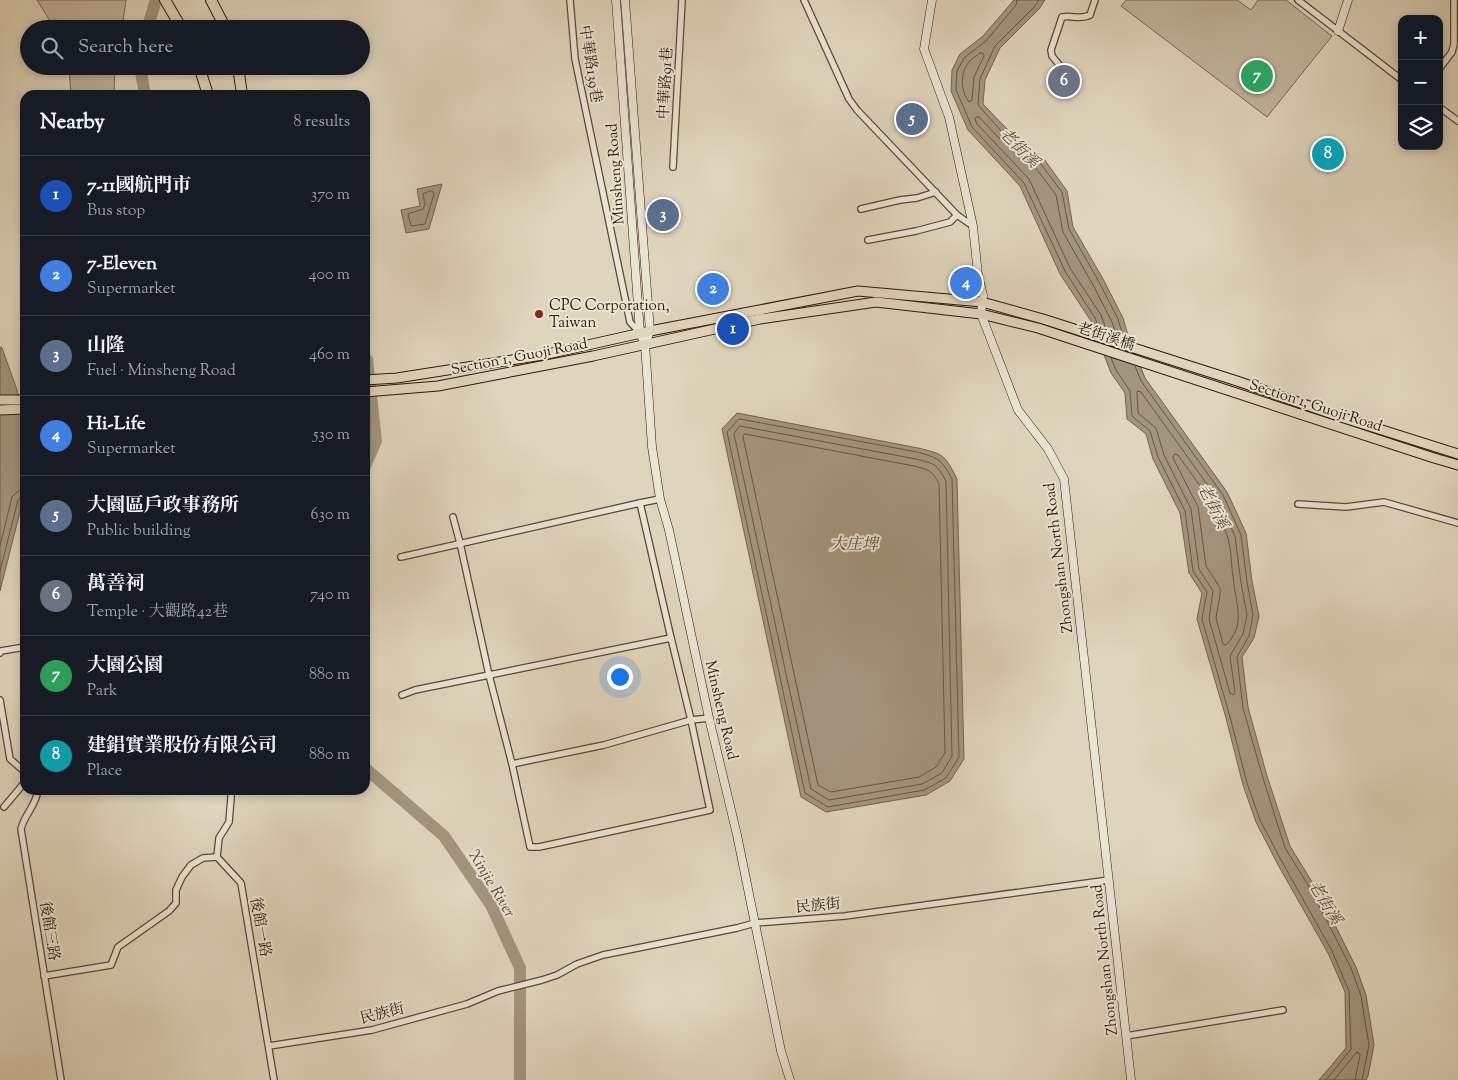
<!DOCTYPE html>
<html lang="en">
<head>
<meta charset="utf-8">
<style>
	body { margin:0; font-family:"Sorts Mill Goudy","Noto Serif TC",serif; background:#20242c; color:#f1f3f6 }
	.controls { position:absolute; right:15px; top:15px; display:grid; overflow:hidden; border-radius:10px; box-shadow:0 2px 8px #0003 }
	.controls button { width:45px; height:45px; display:grid; place-items:center; padding:0; border:0; border-bottom:1px solid #363941; background:#171b24; color:#f1f3f6; font:25px sans-serif }
	.you { position:absolute; left:619px; top:676px; width:18px; height:18px; margin:-12px; border:4px solid #fff; border-radius:50%; background:#1a73e8; box-shadow:0 0 0 8px #1a73e833 }
	.badge { display:grid; place-items:center; width:32px; height:32px; border-radius:50%; background:#c59692; color:#fff; font-size:16px; font-weight:700 }
	.pin { position:absolute; translate:-50% -50%; border:2px solid #fff; box-shadow:0 1px 5px #0006 }
	.list { margin:0; padding:0; list-style:none }
	h2 { display:flex; justify-content:space-between; align-items:center; height:65px; margin:0; padding:0 20px; font-size:21px }
	h2 small { font-size:16px; font-weight:400; color:#9ea1a6 }
	.list li { display:grid; grid-template-columns:32px 1fr auto; gap:15px; align-items:center; box-sizing:border-box; height:80px; padding:0 20px; border-top:1px solid #363941 }
	.list b { display:block; font-size:19px; white-space:nowrap }
	.list p { margin:0; font-size:16px; white-space:nowrap; color:#9ea1a6 }
	.list em { font-size:16px; font-style:normal; color:#9ea1a6 }
	.icon { flex:none; width:28px; height:28px; fill:none; stroke:currentColor; stroke-width:2; stroke-linecap:round; stroke-linejoin:round }
	.map { position:relative; flex:none; width:1458px; height:1080px; overflow:hidden }
	.search { position:absolute; background:#171b24; box-shadow:0 2px 8px #0003; left:20px; top:20px; width:350px; height:55px; display:flex; align-items:center; gap:12px; box-sizing:border-box; padding:0 18px; border-radius:28px; color:#9ea1a6; font-size:19px }
	.panel { position:absolute; background:#171b24; box-shadow:0 2px 8px #0003; left:20px; top:90px; width:350px; height:705px; border-radius:15px }
	.map>svg:first-child { display:block }
</style>
</head>
<body>
<div class="map">
<svg width="1458" height="1080" viewBox="0 0 1458 1080">
	<rect width="100%" height="100%" fill="#dfd5bc"/>
	<filter id="stains"><feTurbulence type="fractalNoise" baseFrequency=".004" numOctaves="4"/><feColorMatrix values="0 0 0 0 .2 0 0 0 0 .09 0 0 0 0 .02 0 0 0 .5 -.17"/></filter>
	<radialGradient id="worn" r=".72"><stop offset=".6" stop-color="#630" stop-opacity="0"/><stop offset="1" stop-color="#630" stop-opacity=".3"/></radialGradient>
	<g fill="#c1b59d" stroke="#776752">
		<polygon points="37,0 126,0 122,29 55,29"/>
		<polygon points="1126,0 1237,0 1251,10 1258,0 1286,0 1332,36 1267,117 1121,6"/>
		<polygon points="69,66 115,66 114,95 71,95"/>
	</g>
	<g fill="#a2957e" stroke="#73634e">
		<polygon points="1014,0 1045,0 1039,9 1000,48 985,80 983,104 1006,128 1044,159 1067,191 1073,227 1103,279 1123,318 1128,335 1145,378 1227,492 1246,533 1252,581 1259,616 1254,638 1242,657 1248,707 1267,776 1290,846 1312,882 1332,919 1356,967 1366,995 1374,1045 1368,1076 1366,1080 1319,1080 1346,1048 1345,992 1328,953 1277,863 1256,822 1243,785 1226,718 1197,619 1202,593 1189,573 1180,513 1153,459 1146,434 1127,419 1125,393 1111,373 1091,321 1060,274 1020,186 968,130 951,91 952,70 960,54 983,36"/>
		<polygon points="442,184 429,229 406,233 401,210 420,206 417,189"/>
		<polygon points="0,347 2,348 17,390 25,421 25,492 0,591"/>
		<path d="M737 413 918 448C944 454 945 455 957 479L964 759 950 781 926 795 826 812 801 797 722 429Z"/>
	</g>
	<g fill="none" stroke-linecap="round" stroke-linejoin="round">
		<g stroke="#685742" stroke-width="1">
			<polyline points="1017,0 1016,5 987,40 964,58 957,71 956,90 972,127 1024,183 1065,271 1095,318 1101,332"/>
			<polyline points="1039,0 1035,6 995,46 980,79 978,105 1002,132 1040,163 1062,192 1069,229 1099,282 1118,319 1124,339"/>
			<path d="M980 53H983L984 56 974 77 972 100 969 102C960 91 960 71 970 61 973 58 977 55 980 53Z"/>
			<polygon points="431,191 433,192 434,194 425,224 411,226 408,214 423,209 425,205 423,194"/>
			<polyline points="1108,334 1101,315 1070,268 1029,179 977,124 975,119 976,117 979,117 998,137 1035,167 1056,195 1063,232 1093,285 1112,322 1117,337"/>
			<polyline points="1111,358 1116,370 1130,391 1132,416 1150,431 1158,457 1185,511 1193,571 1207,592 1202,619 1230,717 1247,783 1260,820 1281,860 1332,951 1349,991 1351,1049 1326,1080"/>
			<polyline points="1135,366 1141,381 1223,495 1241,535 1247,582 1253,615 1249,636 1237,657 1243,708 1263,778 1285,848 1308,885 1327,921 1351,968 1361,996 1369,1045 1362,1080"/>
			<polygon points="1138,391 1141,392 1217,498 1235,536 1241,583 1247,615 1243,634 1230,656 1235,692 1233,695 1230,693 1209,619 1213,591 1199,569 1191,509 1164,455 1156,428 1138,413 1137,393"/>
			<path d="M740 419 917 452C939 458 941 459 952 479L959 757 946 778 924 790 828 807 805 793 727 432 738 420Z"/>
			<path d="M740 426 916 459C935 464 936 463 946 481L952 756 942 773 922 784 829 800 811 789 734 434Z"/>
			<path d="M745 434 914 466C929 470 932 470 939 484L945 753 936 767 919 777 831 792 818 785 743 437Z"/>
			<path d="M1175 454 1178 455C1196 481 1218 507 1228 538 1232 552 1231 569 1234 584 1237 608 1245 625 1226 645L1223 644 1216 618 1220 595V588L1206 566 1198 507 1173 458Z"/>
			<polyline points="0,546 12,497 18,491 25,490"/>
			<polyline points="0,571 18,500 21,497 25,496"/>
			<polyline points="1334,1080 1356,1053 1358,1052 1360,1055 1355,1080"/>
		</g>
		<g stroke="#a2957e" stroke-width="12">
			<polyline points="147,29 156,0"/>
			<polyline points="140,66 145,95"/>
			<polyline points="365,358 367,360 376,441 365,466"/>
			<polyline points="365,768 444,836 491,905 520,968 520,1080"/>
		</g>
		<defs>
			<g id="street">
				<polyline points="570,0 575,59 630,322 640,333"/>
				<polyline points="804,0 849,99 857,110 957,215 973,226"/>
				<polyline points="1298,0 1402,80"/>
				<polyline points="1439,69 1452,52 1454,44 1454,0"/>
				<path d="M1065 72 1052 56 1051 50 1062 17C1072 15 1081 20 1090 15L1095 0"/>
				<polyline points="1439,107 1458,121"/>
				<polyline points="673,167 682,0"/>
				<polyline points="861,209 900,200 917,198 936,192"/>
				<polyline points="868,240 916,231 950,222 957,215"/>
				<polyline points="640,503 660,499"/>
				<polyline points="1298,504 1346,507 1384,502 1458,523"/>
				<polyline points="401,557 640,503 671,638"/>
				<polygon points="671,638 691,720 710,810 539,847 530,847 512,764 489,675"/>
				<polyline points="0,653 1,651 25,647"/>
				<polyline points="402,695 415,690 489,675 460,543 453,517"/>
				<polyline points="0,700 10,759 25,772"/>
				<polyline points="512,764 604,745 691,720 709,718"/>
				<path d="M38 790C36 806 24 815 21 829L61 1080"/>
				<polyline points="231,790 231,798 229,822 219,838 217,857 241,883 274,1080"/>
				<polyline points="4,807 25,782"/>
				<polyline points="44,976 111,965 118,947 169,911 176,903 176,890 182,877 191,865 203,858 217,857"/>
				<polyline points="1126,1036 1283,1010"/>
				<polyline points="269,1046 372,1030 467,1004 498,991 542,980 557,975 577,964 603,955 737,928 755,923 845,916 1109,880"/>
			</g>
			<g id="secondary">
				<polyline points="616,0 640,333 645,344"/>
				<polyline points="625,0 650,331 645,344 652,447 660,499 669,530 709,718 737,835 781,1051 790,1080"/>
				<polyline points="932,0 924,49 949,117 973,226 978,275 983,295 981,314 1018,410 1048,449 1064,479 1131,1080"/>
				<polyline points="1338,31 1348,0"/>
			</g>
			<g id="primary">
				<polyline points="365,380 397,378 543,355 650,331 858,291 982,302 1043,319 1237,381 1344,418 1458,454"/>
				<polyline points="365,392 438,386 593,356 760,319 876,302 981,314 1038,328 1434,458 1458,465"/>
				<polyline points="0,400 25,400"/>
				<polyline points="0,410 25,409"/>
			</g>
			<g id="highway">
				<polyline points="165,0 182,29"/>
				<polyline points="211,0 226,29"/>
				<polyline points="199,66 208,95"/>
				<polyline points="238,66 242,95"/>
			</g>
		</defs>
		<use href="#street" stroke="#5a4834" stroke-width="8"/>
		<use href="#secondary" stroke="#2d1906" stroke-width="9"/>
		<use href="#primary" stroke="#2d1906" stroke-width="11"/>
		<use href="#highway" stroke="#2d1906" stroke-width="12"/>
		<use href="#street" stroke="#eae4d3" stroke-width="5.5"/>
		<use href="#secondary" stroke="#eae4d3" stroke-width="8"/>
		<use href="#primary" stroke="#dfd5bc" stroke-width="9"/>
		<use href="#highway" stroke="#dfd5bc" stroke-width="10"/>
	</g>
	<circle fill="#8f2418" stroke="#eae4d3" stroke-width="2" cx="539" cy="314" r="5"/>
	<g text-anchor="middle" stroke-width="4" stroke-linejoin="round" paint-order="stroke">
		<g font-size="15" fill="#2d1906" stroke="#eae4d3">
			<text transform="translate(591 64) rotate(81)" y="5">中華路139巷</text>
			<text transform="translate(665 83) rotate(-87)" y="5">中華路91巷</text>
			<text transform="translate(615 174) rotate(-94)" y="5">Minsheng Road</text>
			<text transform="translate(1106 336) rotate(18)" y="5">老街溪橋</text>
			<text transform="translate(519 356) rotate(-11)" y="5">Section 1, Guoji Road</text>
			<text transform="translate(1316 405) rotate(18)" y="5">Section 1, Guoji Road</text>
			<text transform="translate(1058 558) rotate(-97)" y="5">Zhongshan North Road</text>
			<text transform="translate(722 710) rotate(77)" y="5">Minsheng Road</text>
			<text transform="translate(818 905) rotate(-5)" y="5">民族街</text>
			<text transform="translate(261 927) rotate(80)" y="5">後館一路</text>
			<text transform="translate(50 931) rotate(81)" y="5">後館三路</text>
			<text transform="translate(1104 960) rotate(-96)" y="5">Zhongshan North Road</text>
			<text transform="translate(382 1013) rotate(-14)" y="5">民族街</text>
		</g>
		<g font-size="15" fill="#2d1906" stroke="#eae4d3" text-anchor="start">
			<text x="549" y="310">CPC Corporation,<tspan x="549" dy="17">Taiwan</tspan></text>
		</g>
		<g font-size="16" font-style="italic" fill="#5c4b36" stroke="#eae4d3">
			<text transform="translate(1020 147) rotate(45)" y="6">老街溪</text>
			<text transform="translate(1214 506) rotate(63)" y="6">老街溪</text>
			<text x="854" y="549">大庄埤</text>
			<text transform="translate(493 883) rotate(59)" y="6">Xinjie River</text>
			<text transform="translate(1326 902) rotate(59)" y="6">老街溪</text>
		</g>
	</g>
	<rect width="100%" height="100%" filter="url(#stains)"/>
	<rect width="100%" height="100%" fill="url(#worn)"/>
</svg>
<div class="controls">
<button>+</button>
<button>−</button>
<button><svg class="icon" aria-label="layers" viewBox="0 0 24 24"><path d="M12 4l9 5-9 5-9-5zM3 14l9 5 9-5"/></svg></button>
</div>
<div class="you"></div>
<div class="pin badge" style="left:733px;top:329px;background:#1a4fb4">1</div>
<div class="pin badge" style="left:713px;top:289px;background:#3f7fe0">2</div>
<div class="pin badge" style="left:663px;top:215px;background:#5c6f8a">3</div>
<div class="pin badge" style="left:966px;top:283px;background:#3f7fe0">4</div>
<div class="pin badge" style="left:912px;top:119px;background:#5c6f8a">5</div>
<div class="pin badge" style="left:1064px;top:81px;background:#6b7280">6</div>
<div class="pin badge" style="left:1257px;top:76px;background:#2e9e5b">7</div>
<div class="pin badge" style="left:1328px;top:154px;background:#0f9aa8">8</div>
<div class="search"><svg class="icon" aria-label="search" viewBox="0 0 24 24"><circle cx="10" cy="10" r="6"/><path d="M15 15l6 6"/></svg>Search here</div>
<section class="panel">
<h2>Nearby<small>8 results</small></h2>
<ul class="list">
<li><span class="badge" style="background:#1a4fb4">1</span><div><b>7-11國航門市</b><p>Bus stop</p></div><em>370 m</em></li>
<li><span class="badge" style="background:#3f7fe0">2</span><div><b>7-Eleven</b><p>Supermarket</p></div><em>400 m</em></li>
<li><span class="badge" style="background:#5c6f8a">3</span><div><b>山隆</b><p>Fuel · Minsheng Road</p></div><em>460 m</em></li>
<li><span class="badge" style="background:#3f7fe0">4</span><div><b>Hi-Life</b><p>Supermarket</p></div><em>530 m</em></li>
<li><span class="badge" style="background:#5c6f8a">5</span><div><b>大園區戶政事務所</b><p>Public building</p></div><em>630 m</em></li>
<li><span class="badge" style="background:#6b7280">6</span><div><b>萬善祠</b><p>Temple · 大觀路42巷</p></div><em>740 m</em></li>
<li><span class="badge" style="background:#2e9e5b">7</span><div><b>大園公園</b><p>Park</p></div><em>880 m</em></li>
<li><span class="badge" style="background:#0f9aa8">8</span><div><b>建錩實業股份有限公司</b><p>Place</p></div><em>880 m</em></li>
</ul>
</section>
</div>
</body>
</html>
